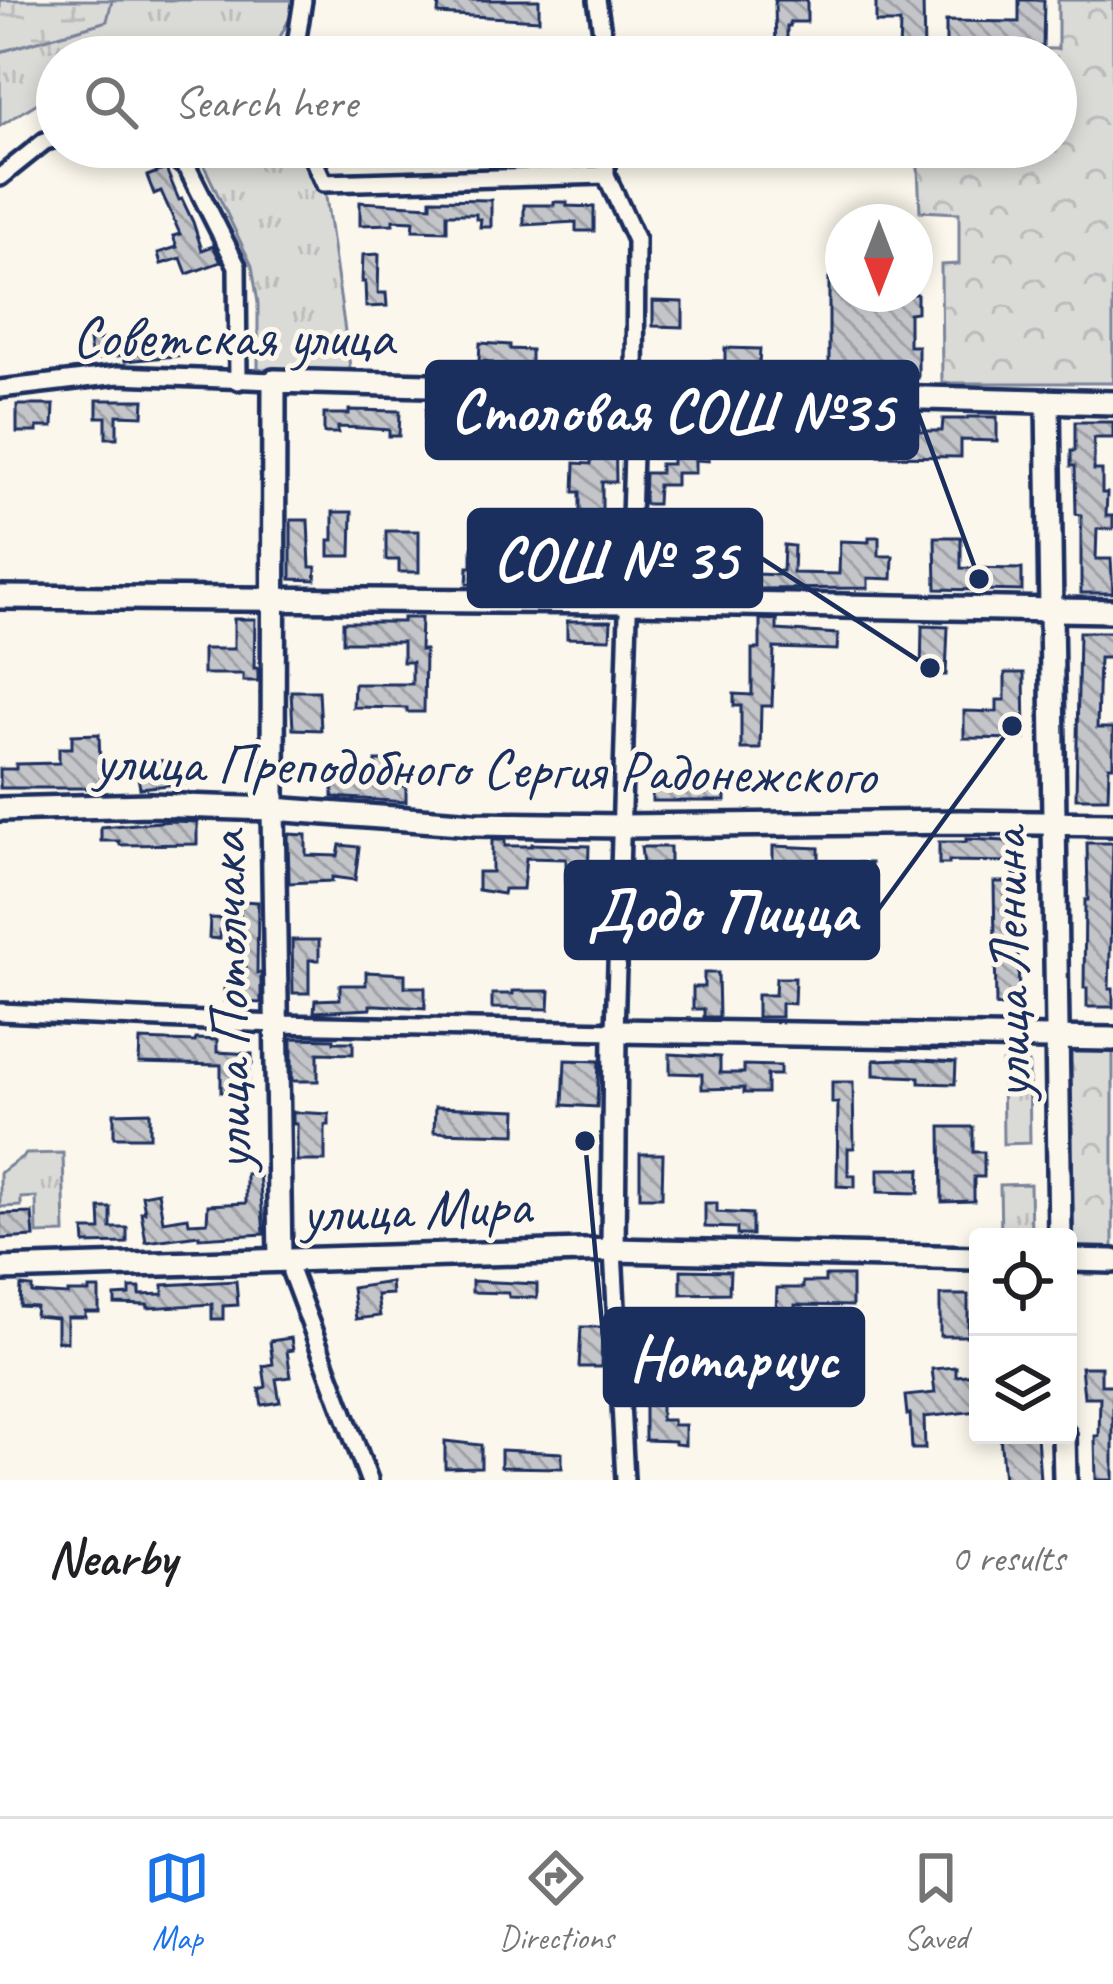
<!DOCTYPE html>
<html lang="en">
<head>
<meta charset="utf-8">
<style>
	body { margin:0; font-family:Caveat,sans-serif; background:#f2f2f2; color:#202124 }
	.controls { position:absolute; right:36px; bottom:36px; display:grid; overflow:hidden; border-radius:12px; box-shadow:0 6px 18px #0003 }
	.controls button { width:108px; height:108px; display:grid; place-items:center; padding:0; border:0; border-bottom:3px solid #e0e0e0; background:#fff; color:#202124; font:60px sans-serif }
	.compass { position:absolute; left:825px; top:204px; width:108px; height:108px; border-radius:50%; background:#fff; box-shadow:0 6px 18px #0003; rotate:180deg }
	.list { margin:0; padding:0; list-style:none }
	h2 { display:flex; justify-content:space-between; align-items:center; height:156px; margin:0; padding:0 48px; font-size:51px }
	h2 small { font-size:39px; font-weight:400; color:#757577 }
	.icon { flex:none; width:66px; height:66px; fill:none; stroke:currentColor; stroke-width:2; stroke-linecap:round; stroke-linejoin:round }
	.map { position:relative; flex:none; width:1113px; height:1480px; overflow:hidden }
	.search { position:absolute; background:#fff; box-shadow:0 6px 18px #0003; left:36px; right:36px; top:36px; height:132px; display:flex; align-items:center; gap:30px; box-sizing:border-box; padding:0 42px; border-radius:66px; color:#757577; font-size:45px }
	.sheet { height:336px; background:#fff }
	nav { display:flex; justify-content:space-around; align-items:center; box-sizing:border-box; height:168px; border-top:3px solid #e0e0e0; background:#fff; font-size:33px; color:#757577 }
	nav a { display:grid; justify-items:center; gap:6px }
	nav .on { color:#1a73e8 }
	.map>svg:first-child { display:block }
</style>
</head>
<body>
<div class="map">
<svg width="1113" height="1480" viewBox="0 0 1113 1480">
	<defs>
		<pattern id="grass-tufts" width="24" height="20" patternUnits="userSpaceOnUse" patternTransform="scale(3)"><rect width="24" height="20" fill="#dadad7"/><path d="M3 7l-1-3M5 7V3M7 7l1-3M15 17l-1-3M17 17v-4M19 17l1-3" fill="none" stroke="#babbbb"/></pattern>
		<pattern id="forest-crowns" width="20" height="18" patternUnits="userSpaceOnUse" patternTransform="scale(3)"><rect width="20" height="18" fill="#dadad7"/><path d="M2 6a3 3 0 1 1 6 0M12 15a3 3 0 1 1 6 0" fill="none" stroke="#babbbb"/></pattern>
		<pattern id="wetland-marsh" width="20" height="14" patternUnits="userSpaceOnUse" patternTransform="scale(3)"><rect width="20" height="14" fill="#dadad7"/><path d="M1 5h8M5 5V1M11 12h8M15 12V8" fill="none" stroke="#babbbb"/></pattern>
		<pattern id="building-back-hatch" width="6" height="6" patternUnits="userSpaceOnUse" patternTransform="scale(3)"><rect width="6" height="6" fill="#c3c5c9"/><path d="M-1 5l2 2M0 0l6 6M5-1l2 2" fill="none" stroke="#9ea0a6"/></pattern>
	</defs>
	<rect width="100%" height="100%" fill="#fbf7ec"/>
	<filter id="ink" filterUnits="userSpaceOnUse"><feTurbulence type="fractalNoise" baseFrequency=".00833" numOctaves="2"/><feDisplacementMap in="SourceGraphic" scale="24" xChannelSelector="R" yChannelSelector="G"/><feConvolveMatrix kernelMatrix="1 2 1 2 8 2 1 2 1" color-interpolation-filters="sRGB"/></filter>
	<g filter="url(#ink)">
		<g fill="url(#grass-tufts)" stroke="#7a849a" stroke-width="3">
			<polygon points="112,0 299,0 275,47 289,57 57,57 57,91 0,126 0,52 106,21"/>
			<polygon points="195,147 308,147 324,183 351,374 356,375 258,372 258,303 252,266"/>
			<polygon points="1002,1063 1029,1063 1030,1143 1003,1144"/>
			<polygon points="63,1153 65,1233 37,1234 36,1197 21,1198 21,1206 0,1207 0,1173 26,1154"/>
			<polygon points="1030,1184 1031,1237 1001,1237 1000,1185"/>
		</g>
		<g fill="url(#forest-crowns)" stroke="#7a849a" stroke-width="3">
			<polygon points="1058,0 1113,0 1113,383 942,383 941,265 959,264 959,213 920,211 917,147 1056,147 1056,57 940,57 939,48 1058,49"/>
			<polygon points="1062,1047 1113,1047 1113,1249 1068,1248"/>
		</g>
		<polygon fill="url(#wetland-marsh)" stroke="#7a849a" stroke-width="3" points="0,0 112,0 107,21 0,52"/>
		<g fill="url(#building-back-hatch)" stroke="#1b2f5e" stroke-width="3">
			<polygon points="439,0 539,0 539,20 438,14"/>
			<polygon points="775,0 807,0 807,22 790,22 790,26 787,26 787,57 776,57"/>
			<polygon points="876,0 923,0 924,55 899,55 900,23 876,23"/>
			<polygon points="1019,0 1044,0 1043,47 946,46 946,21 1019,22"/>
			<polygon points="166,169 179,200 182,199 193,222 202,250 213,246 221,262 187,274 181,258 161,264 158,253 177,247 173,236 180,234 161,191 154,194 147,176"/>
			<polygon points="431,199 491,200 491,227 480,227 481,219 476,219 476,214 447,214 447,231 413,230 414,221 393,220 393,224 360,225 360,202 431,206"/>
			<polygon points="554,202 567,202 567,206 594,207 594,231 576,231 576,222 524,225 524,205 554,205"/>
			<polygon points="379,254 378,293 386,293 387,306 366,307 365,282 362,282 363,255"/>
			<polygon points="829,278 843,278 843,294 917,294 917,312 909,313 909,346 918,346 918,378 895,378 895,374 829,372"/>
			<polygon points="653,301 683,302 683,327 653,326"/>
			<polygon points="116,338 117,346 183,339 186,355 125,361 124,355 92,360 89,341"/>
			<polygon points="480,343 510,345 510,349 531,350 531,368 492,368 492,362 479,361"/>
			<polygon points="725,348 760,349 759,365 778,365 778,379 710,377 710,361 725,361"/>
			<polygon points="97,400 144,400 143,416 117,415 117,438 106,438 106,417 97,417"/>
			<polygon points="17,405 54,405 53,427 37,427 37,432 17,432"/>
			<polygon points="445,408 462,408 462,411 532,413 532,433 509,433 508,439 494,438 494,434 462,433 462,450 444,450 445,433 425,433 426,410 445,410"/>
			<polygon points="349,410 400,411 399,436 389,436 389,430 362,428 338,427 338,433 324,433 324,414 349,414"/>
			<polygon points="597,414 615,414 616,482 602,482 602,515 580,515 580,492 574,492 575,463 591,464 592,441 538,442 538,432 552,432 552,421 597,423"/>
			<polygon points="697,416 740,418 740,436 729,436 729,450 709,450 709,461 695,460 695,473 676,473 676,485 658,485 657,504 644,504 645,473 660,473 660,464 672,464 672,446 690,447 690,422 697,422"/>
			<polygon points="968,417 997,417 997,441 961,440 961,457 879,456 880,441 898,442 898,418 920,418 920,431 942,431 943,419 967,419"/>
			<polygon points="1075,422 1113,422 1113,438 1094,438 1094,470 1102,470 1102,493 1107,493 1106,516 1113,516 1113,529 1097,529 1096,559 1111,559 1113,593 1081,593 1081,515 1076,514 1075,466 1071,466 1071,451 1075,451"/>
			<polygon points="333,512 352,512 351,556 329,556 329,540 333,540"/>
			<polygon points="291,520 308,520 310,567 316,567 315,580 291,579"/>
			<polygon points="506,527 518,527 518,548 543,548 542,583 467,584 468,567 472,567 472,548 504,549"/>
			<polygon points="386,531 419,531 419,572 399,572 399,560 386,560"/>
			<polygon points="869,537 879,537 879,556 893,556 892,579 868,578 868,588 755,589 755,584 703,582 703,562 718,562 718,567 756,568 756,574 779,575 779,571 783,571 784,545 794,546 793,573 839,574 840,541 869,542"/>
			<polygon points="935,537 961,537 961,568 1022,569 1022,591 936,589"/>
			<polygon points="403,618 421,618 420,650 425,650 424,712 407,712 407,708 353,707 354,684 412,684 412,662 403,662 403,642 343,642 343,622 403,622"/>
			<polygon points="234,619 255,619 254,668 258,668 258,681 243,681 243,674 203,674 203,649 234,649"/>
			<polygon points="760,619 777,620 777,630 838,634 837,650 774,648 772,706 761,706 760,749 741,749 741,706 734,706 734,694 752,695 752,649 760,649"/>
			<polygon points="567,621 611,621 610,639 567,638"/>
			<polygon points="922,626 948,627 946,675 921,675"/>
			<polygon points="1079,632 1113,632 1113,658 1099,658 1097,728 1113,728 1113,766 1109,766 1108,798 1076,798"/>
			<polygon points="1005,673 1024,673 1025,739 964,738 964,711 997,712 997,700 1005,700"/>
			<polygon points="291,691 319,691 321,730 293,729"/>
			<polygon points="99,734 101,788 0,788 0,769 16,769 16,764 59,763 59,748 72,748 72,735"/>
			<polygon points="171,760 171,767 187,766 188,783 140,788 138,777 159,775 158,761"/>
			<polygon points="376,761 394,761 394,786 406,786 406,802 333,797 333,778 376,779"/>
			<polygon points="688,781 703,781 702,788 725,788 725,801 652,801 652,782"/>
			<polygon points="172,821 197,822 197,844 120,845 119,841 101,841 101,827"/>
			<polygon points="288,834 306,835 306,855 338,856 340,845 359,847 355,880 332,877 332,881 289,883"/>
			<polygon points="966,839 1025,842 1025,875 1014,875 1014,862 949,861 949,864 939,864 939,842 966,842"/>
			<polygon points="492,840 505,840 505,846 532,846 532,844 589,846 588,879 608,880 604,926 586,926 587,895 566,895 566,859 526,858 523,889 504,889 503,894 478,890 478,872 492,872"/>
			<polygon points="1087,843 1113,843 1109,989 1113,989 1113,1007 1087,1007 1087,988 1084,988 1085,900 1088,900"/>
			<polygon points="773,846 819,848 819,863 871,863 871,878 858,878 858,882 796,880 796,863 773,863"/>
			<polygon points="641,847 670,847 670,863 661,863 661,897 639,896 640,883 645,883"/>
			<polygon points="994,882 1017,882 1019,1005 996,1006"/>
			<polygon points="241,901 258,902 257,973 261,973 261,1003 224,1001 224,989 245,990 246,967 241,966 242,931 220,930 220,939 209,938 210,918 240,919"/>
			<polygon points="292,940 319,940 319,960 309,960 309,993 293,993"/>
			<polygon points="366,972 405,974 405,987 425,987 425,1008 377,1005 370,1005 370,1009 314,1012 315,1000 340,999 340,985 366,985"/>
			<polygon points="704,973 718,973 719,1017 704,1017 704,1009 693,1009 693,987 704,987"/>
			<polygon points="776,978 795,978 794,1004 781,1003 781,1017 757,1017 757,995 775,995"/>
			<polygon points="513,991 550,991 549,1009 492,1008 492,994 513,994"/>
			<polygon points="292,1038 334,1039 334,1042 353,1042 353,1054 318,1053 318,1081 292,1081"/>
			<polygon points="196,1039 217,1040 217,1052 252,1054 252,1064 249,1064 249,1092 221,1092 221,1065 139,1063 140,1040 195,1042"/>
			<polygon points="670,1054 720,1057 720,1073 744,1073 744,1065 780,1066 780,1075 767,1075 767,1093 744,1093 744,1088 702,1089 702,1074 670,1073"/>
			<polygon points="904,1059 956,1062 955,1084 919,1083 919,1077 874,1075 874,1060"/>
			<polygon points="565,1060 599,1061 597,1107 563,1105"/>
			<polygon points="832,1082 853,1082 854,1148 848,1148 848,1175 855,1175 855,1187 837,1186 838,1103 832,1103"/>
			<polygon points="435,1107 517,1110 516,1134 434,1132"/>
			<polygon points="150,1112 150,1137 114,1137 114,1113"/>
			<polygon points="293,1112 329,1114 329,1125 325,1125 325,1161 297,1161 297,1124 293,1124"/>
			<polygon points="941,1127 973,1127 973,1152 984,1152 984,1177 974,1177 974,1201 942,1202"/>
			<polygon points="640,1154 663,1154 662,1197 640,1197"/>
			<polygon points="878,1169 920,1169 919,1193 878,1192"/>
			<polygon points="259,1173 264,1234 199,1238 199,1235 146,1242 141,1212 145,1212 142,1195 158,1192 163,1221 188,1217 189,1223 207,1222 208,1205 246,1203 246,1174"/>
			<polygon points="705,1203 717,1203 717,1212 752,1214 752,1235 737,1235 737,1228 705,1227"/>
			<polygon points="100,1208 111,1208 111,1228 127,1228 127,1243 85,1244 84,1230 101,1230"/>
			<polygon points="32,1213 34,1237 0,1239 0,1214"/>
			<polygon points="681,1270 730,1271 729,1293 681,1294"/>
			<polygon points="825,1276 852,1276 852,1306 795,1305 795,1311 776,1311 777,1288 803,1288 803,1282 825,1282"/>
			<polygon points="236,1281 238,1305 223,1306 223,1319 212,1319 212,1304 148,1308 148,1305 115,1304 115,1296 130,1295 130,1288 140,1288 140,1295 163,1294 163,1285"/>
			<polygon points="472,1281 537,1284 537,1298 509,1297 508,1293 472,1292"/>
			<polygon points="391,1282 392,1294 377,1295 380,1316 356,1319 352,1288"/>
			<polygon points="21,1286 32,1287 32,1293 68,1295 68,1292 89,1292 89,1289 99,1289 99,1312 85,1312 85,1317 67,1317 67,1342 57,1341 57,1318 35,1316 36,1307 20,1306"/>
			<rect x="940" y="1295" width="28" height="41"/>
			<polygon points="581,1327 602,1327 601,1367 579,1367"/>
			<polygon points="291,1338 293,1350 287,1351 291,1377 276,1379 280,1402 262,1405 259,1389 266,1387 263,1366 273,1364 270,1341"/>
			<polygon points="956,1367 956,1376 978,1374 978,1411 924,1417 925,1449 912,1449 910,1414 907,1415 905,1396 935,1393 932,1369"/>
			<polygon points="1081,1367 1101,1367 1101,1385 1113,1385 1113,1480 1096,1480 1095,1436 1099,1436 1100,1397 1084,1397"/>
			<polygon points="637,1382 661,1382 661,1420 673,1420 673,1425 685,1425 685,1445 675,1444 675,1441 645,1440 645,1401 636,1401"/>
			<polygon points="1000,1435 1037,1435 1040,1480 1004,1480"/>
			<polygon points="445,1441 481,1445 481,1467 445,1468"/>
			<polygon points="501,1450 562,1453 562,1468 501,1467"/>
		</g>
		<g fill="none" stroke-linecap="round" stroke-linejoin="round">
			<defs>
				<g id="street">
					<polyline points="597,0 606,57"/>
					<polyline points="294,57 303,0"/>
					<polyline points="161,147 188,169 237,266 238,381"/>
					<polyline points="308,147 324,183 606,175"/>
					<polyline points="0,177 45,141 57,138"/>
					<polyline points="0,389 118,375 274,381"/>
					<polyline points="0,1012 276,1024 615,1031 635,390 636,240 606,175 606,147"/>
					<polyline points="613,1250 625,1480"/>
					<polyline points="291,1260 291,1272 369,1480"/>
				</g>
				<g id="secondary">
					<polyline points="1048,401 1060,1237"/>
					<polyline points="0,597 628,602 1113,611"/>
					<polyline points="0,809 150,805 273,809 474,824 622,826 960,822 1113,824"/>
					<polyline points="613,1250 615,1031 1113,1039"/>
					<polyline points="280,1260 273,809 274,381 1113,403"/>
					<polyline points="1068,1260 1113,1261"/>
					<polyline points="0,1269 613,1250 978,1258"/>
					<polyline points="1064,1435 1065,1480"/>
				</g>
			</defs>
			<use href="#street" stroke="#1b2f5e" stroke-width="24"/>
			<use href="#secondary" stroke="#1b2f5e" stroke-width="30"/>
			<use href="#street" stroke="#fbf7ec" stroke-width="15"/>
			<use href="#secondary" stroke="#fbf7ec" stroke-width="21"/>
		</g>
	</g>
	<g text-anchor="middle" stroke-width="10" stroke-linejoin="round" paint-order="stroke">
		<g font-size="57" fill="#1b2f5e" stroke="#fbf7ec">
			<text x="233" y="356">Советская улица</text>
			<text transform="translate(485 767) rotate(1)" y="20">улица Преподобного Сергия Радонежского</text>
			<text transform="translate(1008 964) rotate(-91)" y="20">улица Ленина</text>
			<text transform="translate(228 1001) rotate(-91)" y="20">улица Потолчака</text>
			<text transform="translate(416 1208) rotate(-2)" y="20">улица Мира</text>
		</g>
	</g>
	<path fill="none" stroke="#1b2f5e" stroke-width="4.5" d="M979 579L917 410M930 668L761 558M1012 726L878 910M585 1141L605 1357"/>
	<g fill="#1b2f5e" stroke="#fbf7ec" stroke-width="4.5">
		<circle cx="979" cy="579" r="12"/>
		<circle cx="930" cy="668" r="12"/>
		<circle cx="1012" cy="726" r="12"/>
		<circle cx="585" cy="1141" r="12"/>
	</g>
	<g fill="#1b2f5e" stroke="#1b2f5e" stroke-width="4.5">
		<rect x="427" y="362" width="490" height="96" rx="12"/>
		<rect x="469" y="510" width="292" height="96" rx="12"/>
		<rect x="566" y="862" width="312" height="96" rx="12"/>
		<rect x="605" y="1309" width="258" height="96" rx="12"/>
	</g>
	<g font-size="60" text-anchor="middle" font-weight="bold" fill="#fff">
		<text x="672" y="431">Столовая СОШ №35</text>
		<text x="615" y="579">СОШ № 35</text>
		<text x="722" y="931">Додо Пицца</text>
		<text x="734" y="1378">Нотариус</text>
	</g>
</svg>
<div class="controls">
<button><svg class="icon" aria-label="locate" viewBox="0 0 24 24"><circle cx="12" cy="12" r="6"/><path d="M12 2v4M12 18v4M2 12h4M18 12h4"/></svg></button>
<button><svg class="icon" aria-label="layers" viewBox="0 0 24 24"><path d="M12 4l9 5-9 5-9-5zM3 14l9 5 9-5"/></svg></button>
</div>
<svg class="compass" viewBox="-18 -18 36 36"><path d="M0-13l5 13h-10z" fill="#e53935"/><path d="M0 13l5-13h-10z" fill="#757577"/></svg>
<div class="search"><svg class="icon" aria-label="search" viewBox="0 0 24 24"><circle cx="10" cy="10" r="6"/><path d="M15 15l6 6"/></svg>Search here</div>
</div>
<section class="sheet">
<h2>Nearby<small>0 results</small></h2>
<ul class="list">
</ul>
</section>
<nav>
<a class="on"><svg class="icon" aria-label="map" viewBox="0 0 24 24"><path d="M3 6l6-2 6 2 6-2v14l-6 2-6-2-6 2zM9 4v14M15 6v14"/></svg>Map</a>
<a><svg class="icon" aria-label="directions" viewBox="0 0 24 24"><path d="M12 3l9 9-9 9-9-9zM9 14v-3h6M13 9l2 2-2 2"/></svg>Directions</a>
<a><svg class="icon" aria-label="saved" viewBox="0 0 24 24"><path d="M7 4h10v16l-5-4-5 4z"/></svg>Saved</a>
</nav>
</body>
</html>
